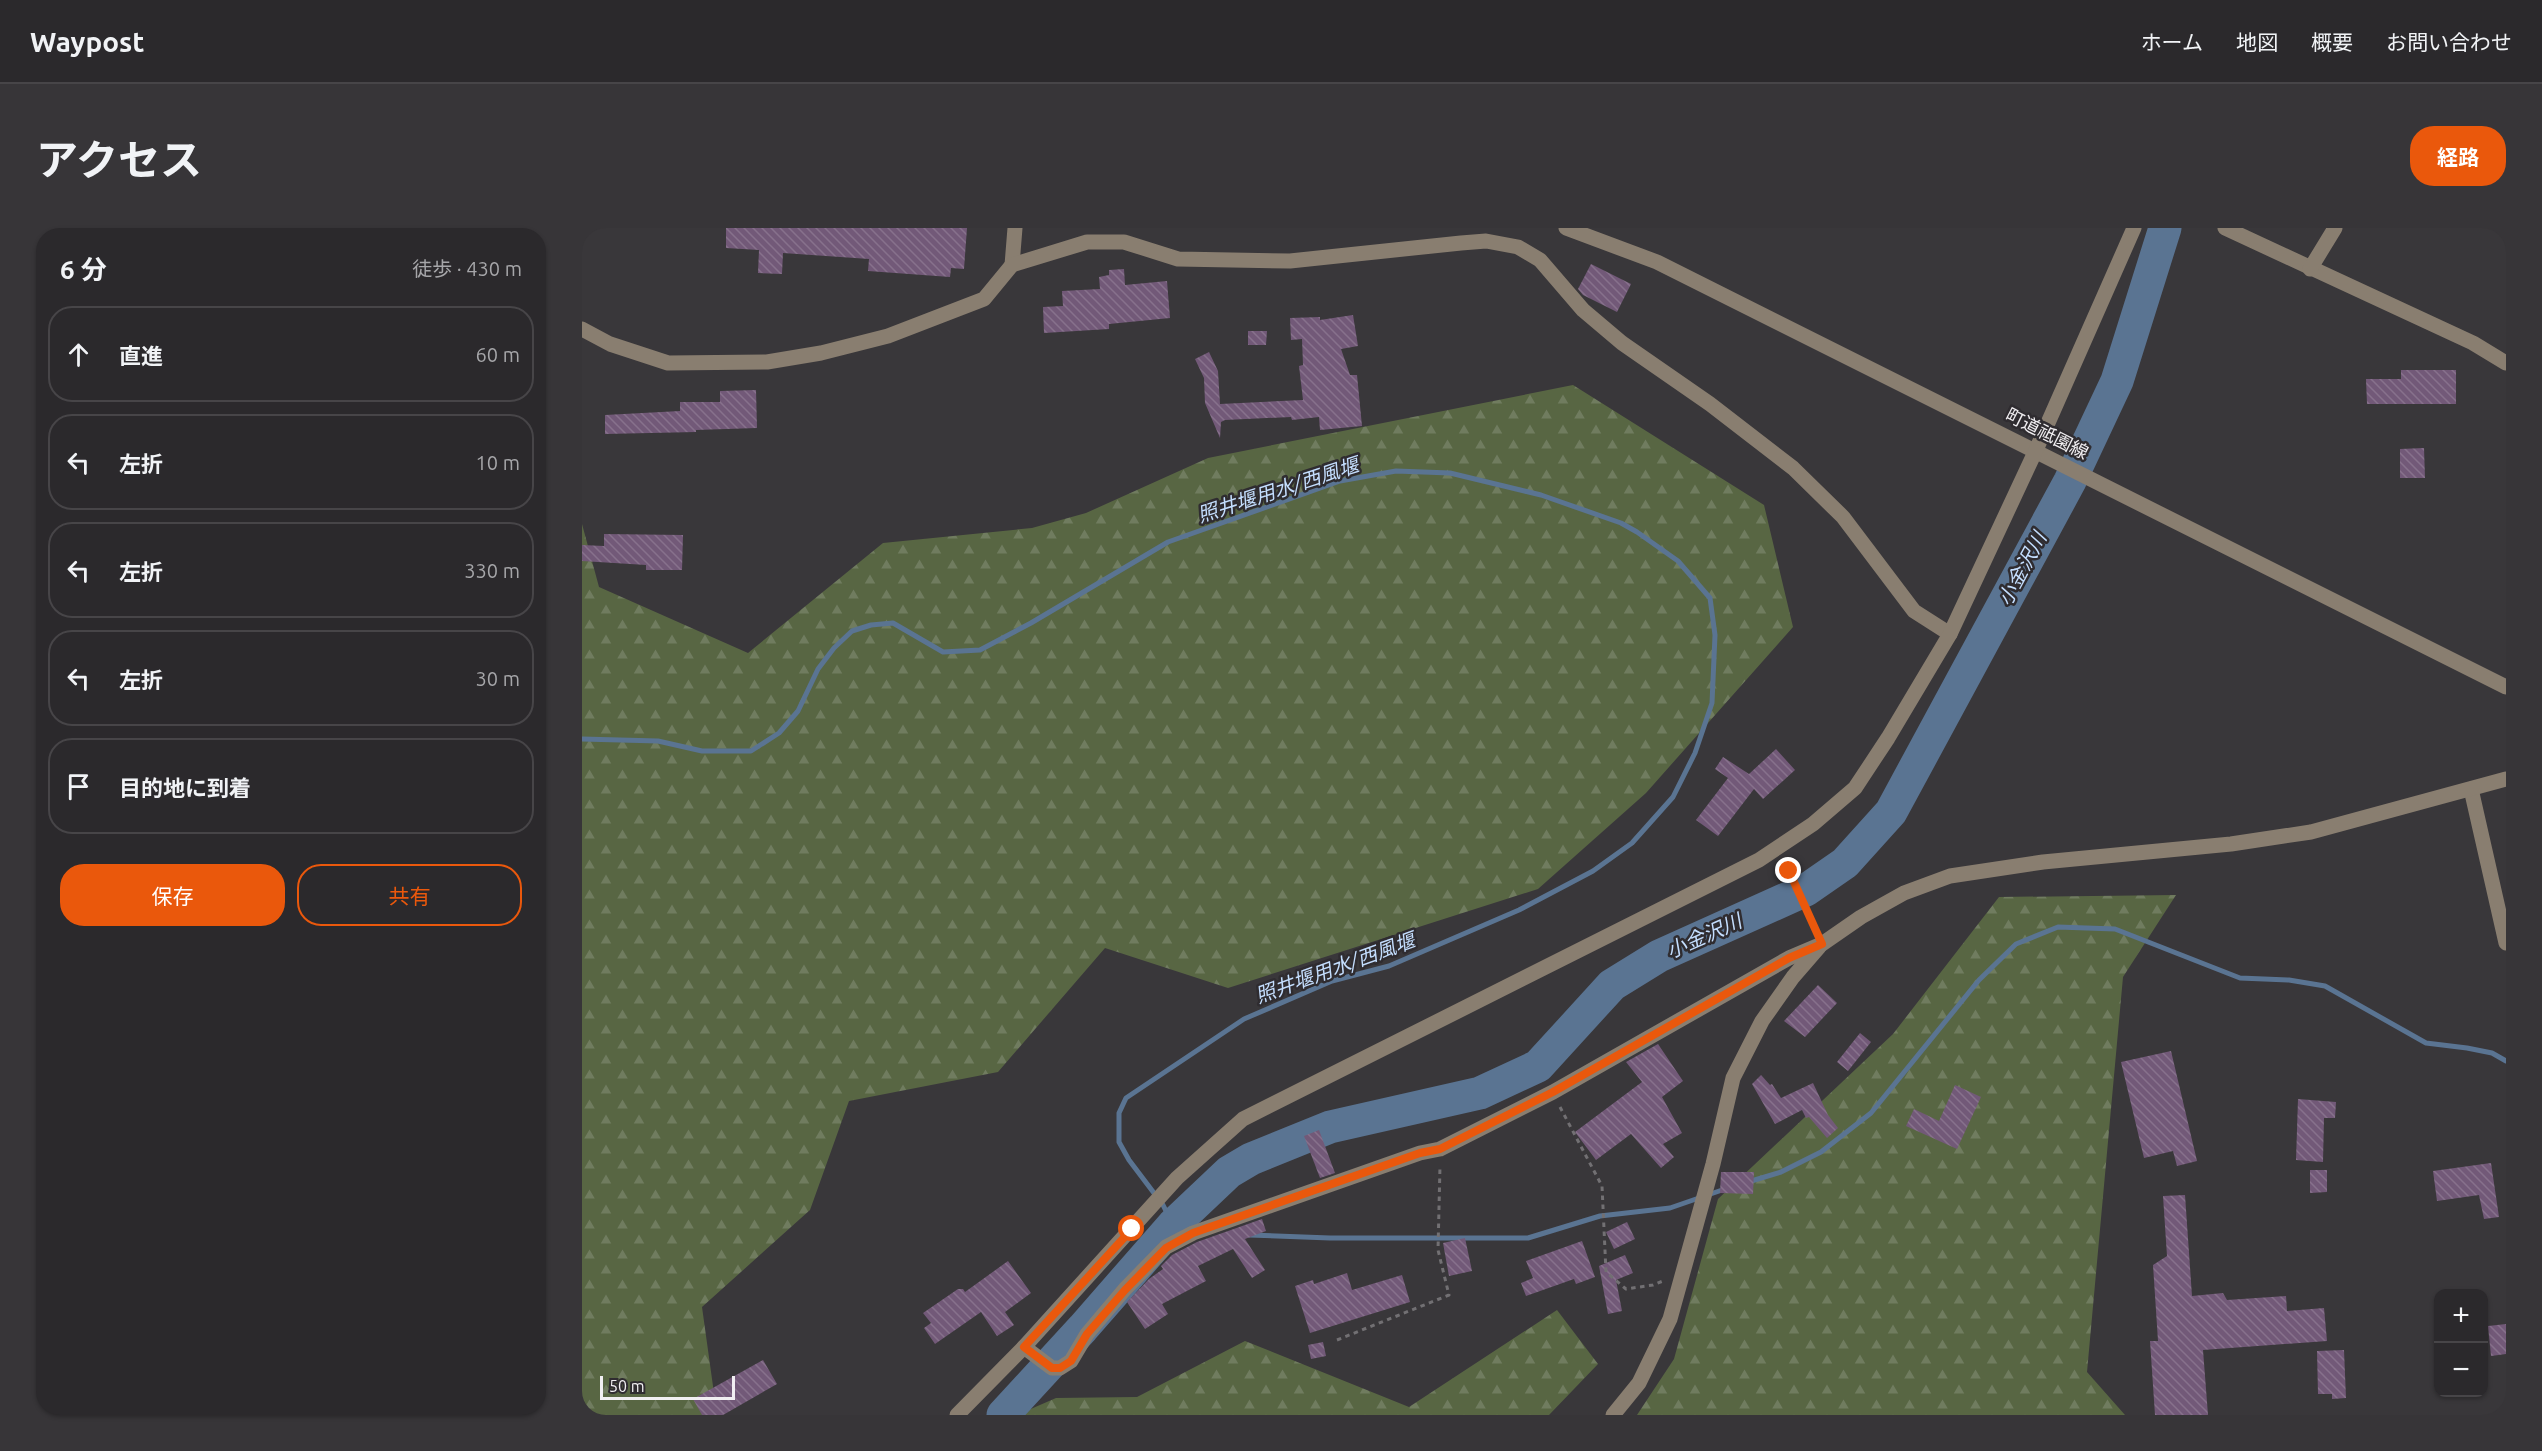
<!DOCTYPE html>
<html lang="ja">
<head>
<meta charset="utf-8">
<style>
	body { margin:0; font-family:Ubuntu,"Noto Sans JP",sans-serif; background:#373538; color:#f1f3f6 }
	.controls { position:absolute; right:18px; bottom:18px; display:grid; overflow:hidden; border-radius:12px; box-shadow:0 2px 4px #0004 }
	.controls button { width:54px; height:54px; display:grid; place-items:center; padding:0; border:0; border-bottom:2px solid #474548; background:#2b292c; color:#f1f3f6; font:30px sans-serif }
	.scale { position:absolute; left:18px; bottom:15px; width:135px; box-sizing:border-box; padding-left:6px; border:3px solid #f1eff2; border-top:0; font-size:16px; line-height:21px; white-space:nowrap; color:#f1eff2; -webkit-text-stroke:4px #2f2c30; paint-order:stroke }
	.stop { position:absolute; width:18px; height:18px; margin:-14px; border:4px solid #ea580c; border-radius:50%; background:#fff }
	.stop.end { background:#ea580c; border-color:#fff; box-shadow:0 2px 6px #0008 }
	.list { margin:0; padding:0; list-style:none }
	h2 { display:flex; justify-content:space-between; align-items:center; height:78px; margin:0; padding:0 24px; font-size:26px }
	h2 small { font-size:20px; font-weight:400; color:#a6a6a9 }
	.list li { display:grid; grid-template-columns:39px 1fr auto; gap:18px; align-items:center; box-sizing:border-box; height:96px; margin:0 12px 12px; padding:0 12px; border:2px solid #474548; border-radius:24px }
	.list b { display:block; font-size:22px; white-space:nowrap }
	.list em { font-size:20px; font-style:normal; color:#a6a6a9 }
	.actions { display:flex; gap:12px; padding:18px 24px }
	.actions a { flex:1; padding:14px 0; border:2px solid #ea580c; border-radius:24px; text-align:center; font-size:21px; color:#ea580c }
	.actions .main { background:#ea580c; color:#fff }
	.icon { flex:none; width:33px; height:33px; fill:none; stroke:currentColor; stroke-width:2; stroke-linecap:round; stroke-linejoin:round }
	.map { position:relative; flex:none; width:1924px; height:1187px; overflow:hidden; border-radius:24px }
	header { display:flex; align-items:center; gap:36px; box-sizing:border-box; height:84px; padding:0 30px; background:#2b292c; border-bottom:2px solid #474548 }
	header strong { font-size:28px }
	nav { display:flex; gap:33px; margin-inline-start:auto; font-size:21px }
	.intro { display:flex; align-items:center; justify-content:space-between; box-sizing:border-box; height:144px; padding:0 36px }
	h1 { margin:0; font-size:42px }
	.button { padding:15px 27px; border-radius:24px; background:#ea580c; color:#fff; font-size:21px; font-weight:700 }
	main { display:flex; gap:36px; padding:0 36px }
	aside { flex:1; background:#2b292c; border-radius:24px; box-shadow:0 2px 4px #0004 }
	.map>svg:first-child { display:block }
</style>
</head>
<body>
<header>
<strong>Waypost</strong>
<nav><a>ホーム</a><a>地図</a><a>概要</a><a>お問い合わせ</a></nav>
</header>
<div class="intro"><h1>アクセス</h1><a class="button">経路</a></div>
<main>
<aside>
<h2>6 分<small>徒歩 · 430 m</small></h2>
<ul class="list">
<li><svg class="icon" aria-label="ahead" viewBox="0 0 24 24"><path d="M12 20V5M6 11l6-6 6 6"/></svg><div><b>直進</b></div><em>60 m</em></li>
<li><svg class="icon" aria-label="left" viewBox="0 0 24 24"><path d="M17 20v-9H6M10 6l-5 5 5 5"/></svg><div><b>左折</b></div><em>10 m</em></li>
<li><svg class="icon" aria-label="left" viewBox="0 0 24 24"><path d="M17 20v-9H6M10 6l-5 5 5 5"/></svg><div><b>左折</b></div><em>330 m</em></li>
<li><svg class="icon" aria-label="left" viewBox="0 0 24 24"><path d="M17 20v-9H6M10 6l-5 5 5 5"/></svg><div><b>左折</b></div><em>30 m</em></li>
<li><svg class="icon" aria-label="arrive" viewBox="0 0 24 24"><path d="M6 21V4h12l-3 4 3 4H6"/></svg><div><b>目的地に到着</b></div></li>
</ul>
<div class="actions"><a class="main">保存</a><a>共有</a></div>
</aside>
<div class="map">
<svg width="1924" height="1187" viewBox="0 0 1924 1187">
	<defs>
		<pattern id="forest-firs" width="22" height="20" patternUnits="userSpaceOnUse" patternTransform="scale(1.5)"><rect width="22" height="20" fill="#586643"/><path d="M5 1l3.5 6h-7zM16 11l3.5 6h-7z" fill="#707c5f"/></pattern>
		<pattern id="building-back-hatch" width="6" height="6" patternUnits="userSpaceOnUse" patternTransform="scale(1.5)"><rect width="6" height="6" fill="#725978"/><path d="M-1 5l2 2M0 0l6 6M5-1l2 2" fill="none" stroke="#87718c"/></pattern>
	</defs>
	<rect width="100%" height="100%" fill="#39373a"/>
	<g fill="url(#forest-firs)">
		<polygon points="991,157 1182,277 1211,399 1064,565 956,661 646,760 523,720 416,844 267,873 228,982 120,1079 135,1187 0,1187 0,296 17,359 166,425 301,315 450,300 504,285 626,230"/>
		<polygon points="1594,667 1541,749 1505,1144 1543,1187 1055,1187 1092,1131 1136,971 1311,806 1417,669"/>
		<polygon points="975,1082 1016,1136 967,1187 435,1187 474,1170 555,1169 663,1113 827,1179"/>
	</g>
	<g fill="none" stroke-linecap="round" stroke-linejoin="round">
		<g stroke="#5a7492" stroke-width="5">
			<polyline points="0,511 76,513 120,523 169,523 197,505 216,483 236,441 252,420 270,403 289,397 311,395 361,424 398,422 449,395 586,314 758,253 814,243 868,245 959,267 1039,295 1055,304 1096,333 1128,370 1133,407 1130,475 1113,525 1091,569 1050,615 1011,643 937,682 807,738 750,753 662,791 544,870 537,885 537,914 547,932 581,977 591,997 614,1000"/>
			<polyline points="1166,954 1199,944 1239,924 1289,885 1397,752 1434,716 1476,699 1533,701 1658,750 1707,752 1743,758 1844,815 1885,820 1910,825 1924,833"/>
			<polyline points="667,1007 748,1010 946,1010 1018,988 1088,980 1143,961"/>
		</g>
		<polyline stroke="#5a7492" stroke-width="33" points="421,1187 501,1100 591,997 647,944 669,931 748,899 898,865 956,838 1030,757 1077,728 1224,662 1263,635 1309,584 1488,253 1535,153 1583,0"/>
	</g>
	<g fill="url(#building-back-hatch)">
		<polygon points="144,0 385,0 382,41 369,40 368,49 286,43 287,31 201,25 200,46 176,45 177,22 144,20"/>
		<polygon points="1009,36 1049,56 1035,84 1001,67 996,61"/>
		<polygon points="542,41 543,57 585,53 588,90 527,96 527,101 462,105 461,79 481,78 480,63 518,61 517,49 527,47 527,42"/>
		<polygon points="771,87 776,118 759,121 768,147 775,147 780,198 738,202 737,189 710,192 709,189 643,192 639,194 638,210 623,175 622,150 613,131 627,124 636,143 638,176 721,172 717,138 721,137 720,111 709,112 708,90 738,89 738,92"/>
		<polygon points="666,103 685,103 684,117 666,117"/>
		<polygon points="1819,142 1874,142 1874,176 1785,176 1784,151 1819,151"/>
		<polygon points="174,162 175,200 114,202 114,204 23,206 23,187 98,183 98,174 138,174 138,163"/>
		<polygon points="1842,220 1843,250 1818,250 1818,221"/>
		<polygon points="22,306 101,307 100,342 64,342 64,337 0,333 0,317 22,318"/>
		<polygon points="1194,521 1213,542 1181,571 1172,561 1136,608 1114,592 1146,550 1133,541 1141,529 1167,546"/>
		<polygon points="1236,757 1255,775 1223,809 1202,793"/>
		<polygon points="1278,805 1289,814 1266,843 1255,834"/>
		<polygon points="1076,816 1101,853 1080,869 1100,905 1081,916 1092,929 1079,940 1049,906 1014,932 993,904 1060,854 1044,834"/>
		<polygon points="1589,823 1615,933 1595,938 1591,923 1562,930 1539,834"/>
		<polygon points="1179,847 1188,857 1190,856 1199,870 1231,855 1246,887 1256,900 1245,910 1227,889 1224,890 1220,882 1193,896 1170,856"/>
		<polygon points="1373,857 1399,869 1375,921 1324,898 1332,881 1357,893"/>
		<polygon points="1716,871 1754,874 1753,890 1742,890 1741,934 1714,932"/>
		<polygon points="737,902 753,945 738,950 722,908"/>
		<polygon points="1909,935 1917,989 1902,991 1897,967 1855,973 1851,943"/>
		<polygon points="1728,942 1745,942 1745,964 1728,965"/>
		<polygon points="1139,944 1172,944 1171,966 1138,965"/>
		<polygon points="1603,967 1610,1068 1641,1065 1645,1072 1704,1068 1705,1083 1742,1080 1745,1113 1621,1122 1626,1187 1573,1187 1568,1113 1576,1113 1571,1037 1585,1028 1581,968"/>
		<polygon points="680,991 684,1003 663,1011 683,1042 670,1050 651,1021 616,1038 624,1053 580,1076 586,1086 563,1101 545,1074 567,1051 581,1041 579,1038 590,1027 615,1014"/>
		<polygon points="1045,994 1053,1011 1032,1021 1024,1004"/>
		<polygon points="883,1010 890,1043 867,1048 861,1015"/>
		<polygon points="1000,1013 1013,1049 994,1056 992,1051 944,1068 939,1055 951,1050 944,1033"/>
		<polygon points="1043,1027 1051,1045 1034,1052 1040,1083 1026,1086 1017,1038"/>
		<polygon points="426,1033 449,1065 423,1084 432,1097 415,1108 399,1084 353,1116 342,1100 349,1095 341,1085 376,1061 381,1061 383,1064"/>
		<polygon points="765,1045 770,1062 820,1047 828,1074 728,1105 713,1058 731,1052 732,1056"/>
		<polygon points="1924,1096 1924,1126 1909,1128 1906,1098"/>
		<polygon points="741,1114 744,1128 729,1131 726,1117"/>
		<polygon points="1762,1122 1764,1170 1750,1171 1750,1166 1736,1166 1735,1123"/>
		<polygon points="181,1132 195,1156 141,1187 120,1187 111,1171"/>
	</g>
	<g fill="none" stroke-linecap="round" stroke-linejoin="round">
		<g stroke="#727073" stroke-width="3" stroke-dasharray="4.5 4.5" stroke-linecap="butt">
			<polyline points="1203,635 1234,702"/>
			<polyline points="978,879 1020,958 1024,1044 1044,1061 1071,1057 1081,1053"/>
			<polyline points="755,1112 867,1067 856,1022 858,938"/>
		</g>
		<g stroke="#897e70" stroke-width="15">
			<polyline points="984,0 1075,34 1924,459"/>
			<polyline points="1643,0 1891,115 1924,135"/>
			<polyline points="430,37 433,0"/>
			<polyline points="1728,41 1753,0"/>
			<polyline points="0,101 28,116 86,135 185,134 239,125 306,108 402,71 430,37 505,14 542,14 596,31 708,33 879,15 904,13 936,19 958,32 1001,82 1040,115 1128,176 1211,240 1261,289 1332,383 1368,406"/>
			<polyline points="1889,561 1924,715"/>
			<polyline points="442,1119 470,1140 478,1140 489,1133 505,1106 543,1061 584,1019 611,1005 838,925 858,921 971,864 1207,730 1240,716 1279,689 1322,665 1368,648 1461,634 1649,616 1729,604 1924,551"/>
			<polyline points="375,1187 442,1119 595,950 661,891 1177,632 1231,596 1273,560 1306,510 1368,406 1454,222 1552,0"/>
			<polyline points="1031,1187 1057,1155 1088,1091 1131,936 1151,850 1180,793 1211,749 1237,719"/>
		</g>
	</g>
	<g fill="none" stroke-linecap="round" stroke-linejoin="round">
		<polyline stroke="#ea580c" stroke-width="8" points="550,1001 442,1119 470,1140 478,1140 489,1133 505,1106 543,1062 584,1020 611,1005 838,925 858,921 971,864 1207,730 1240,716 1207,643"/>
	</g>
	<g text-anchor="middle" stroke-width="5" stroke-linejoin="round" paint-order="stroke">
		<g font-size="18" fill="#f1eff2" stroke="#2f2c30">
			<text transform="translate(1465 206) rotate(27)" y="6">町道祗園線</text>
		</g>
		<g font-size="20" font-style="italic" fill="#c4defe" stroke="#2f2c30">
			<text transform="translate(696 262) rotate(-18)" y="7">照井堰用水/西風堰</text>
			<text transform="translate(1440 341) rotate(-62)" y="7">小金沢川</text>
			<text transform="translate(1122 708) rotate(-24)" y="7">小金沢川</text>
			<text transform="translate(753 740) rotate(-20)" y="7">照井堰用水/西風堰</text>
		</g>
	</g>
</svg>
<div class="controls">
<button>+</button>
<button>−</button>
</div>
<div class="scale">50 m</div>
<div class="stop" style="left:550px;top:1001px"></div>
<div class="stop end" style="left:1207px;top:643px"></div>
</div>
</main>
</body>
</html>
